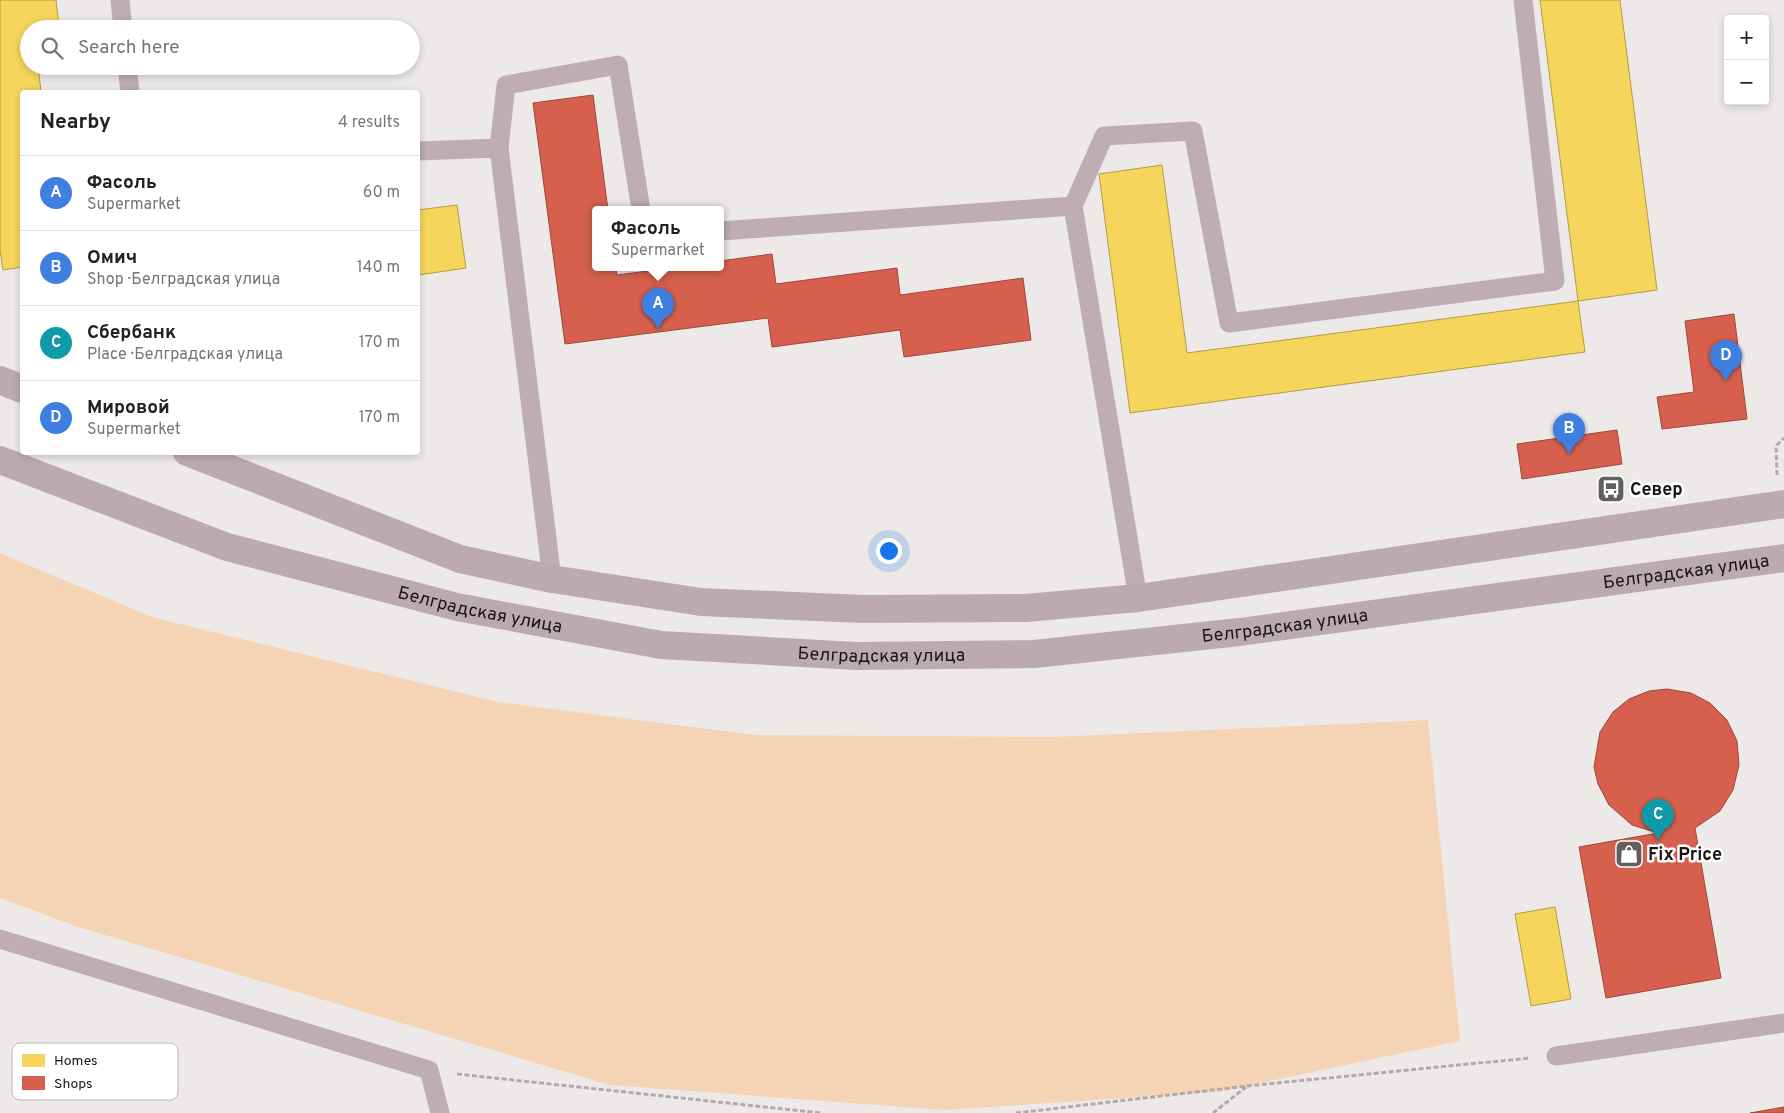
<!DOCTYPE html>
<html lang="en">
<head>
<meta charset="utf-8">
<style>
	body { margin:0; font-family:Overpass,sans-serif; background:#f2f2f2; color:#222 }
	.controls { position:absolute; right:15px; top:15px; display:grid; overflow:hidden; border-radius:5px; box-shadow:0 2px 8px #0003 }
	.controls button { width:45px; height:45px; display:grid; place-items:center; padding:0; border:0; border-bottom:1px solid #e0e0e0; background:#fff; color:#222; font:25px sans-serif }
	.you { position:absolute; left:888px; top:550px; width:18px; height:18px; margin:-12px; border:4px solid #fff; border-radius:50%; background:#1a73e8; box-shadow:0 0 0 8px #1a73e833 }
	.badge { display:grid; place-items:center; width:32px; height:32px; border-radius:50%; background:#0b8043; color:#fff; font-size:16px; font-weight:700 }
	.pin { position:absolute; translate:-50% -41px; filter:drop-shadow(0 1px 2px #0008) }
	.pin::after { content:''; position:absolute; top:26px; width:18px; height:15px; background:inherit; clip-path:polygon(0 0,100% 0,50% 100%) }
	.popup { position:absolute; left:592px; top:206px; width:132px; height:65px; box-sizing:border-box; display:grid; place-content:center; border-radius:5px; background:#fff; filter:drop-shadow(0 1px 4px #0005); font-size:16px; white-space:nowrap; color:#767676 }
	.popup b { font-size:19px; color:#222 }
	.popup::after { content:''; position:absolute; left:50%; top:100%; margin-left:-10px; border:10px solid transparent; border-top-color:#fff }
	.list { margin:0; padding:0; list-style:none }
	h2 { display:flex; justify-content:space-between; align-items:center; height:65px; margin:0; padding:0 20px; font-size:21px }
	h2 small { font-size:16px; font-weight:400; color:#767676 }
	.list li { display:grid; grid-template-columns:32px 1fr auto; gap:15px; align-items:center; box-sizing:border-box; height:75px; padding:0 20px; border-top:1px solid #e0e0e0 }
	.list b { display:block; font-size:19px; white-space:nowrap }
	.list p { margin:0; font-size:16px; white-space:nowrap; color:#767676 }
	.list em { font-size:16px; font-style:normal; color:#767676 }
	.icon { flex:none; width:28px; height:28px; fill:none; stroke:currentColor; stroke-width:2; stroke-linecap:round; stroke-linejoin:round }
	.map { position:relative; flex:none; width:1784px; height:1113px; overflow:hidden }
	.search { position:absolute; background:#fff; box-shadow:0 2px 8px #0003; left:20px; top:20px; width:400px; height:55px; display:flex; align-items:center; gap:12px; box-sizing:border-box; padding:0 18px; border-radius:28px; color:#767676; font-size:19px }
	.panel { position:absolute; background:#fff; box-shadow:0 2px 8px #0003; left:20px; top:90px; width:400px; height:365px; border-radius:5px }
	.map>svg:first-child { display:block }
</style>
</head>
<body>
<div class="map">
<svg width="1784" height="1113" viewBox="0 0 1784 1113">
	<rect width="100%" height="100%" fill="#eee9e9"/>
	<polygon fill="#f5d4b6" points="0,553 152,617 498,702 755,735 1053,737 1428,720 1460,1041 1218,1092 944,1110 610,1085 78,927 0,898"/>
	<g fill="#f6d55c" stroke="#b39b46">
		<polygon points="0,0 56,0 59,25 29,29 29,66 38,66 41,92 22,92 22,267 3,270 0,250"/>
		<polygon points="1540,0 1620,0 1657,290 1578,301"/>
		<polygon points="1162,165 1187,353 1578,301 1585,352 1130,413 1099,174"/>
		<polygon points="457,205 466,268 418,275 418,210"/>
		<polygon points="1555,907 1571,999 1531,1006 1515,914"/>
	</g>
	<g fill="#d6604d" stroke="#9d493c">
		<polygon points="593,95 608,210 596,210 596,268 616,268 617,275 671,268 720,268 720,261 772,254 776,284 897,268 900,295 1023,278 1031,340 904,357 900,330 772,347 768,318 565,344 533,103"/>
		<polygon points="1734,314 1747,419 1662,429 1657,397 1694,392 1685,321"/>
		<polygon points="1617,430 1622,464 1522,479 1517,444"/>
		<polygon points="1667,689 1691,693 1710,703 1727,720 1737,741 1739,765 1733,790 1720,811 1695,828 1721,978 1606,998 1579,847 1658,833 1632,825 1609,805 1598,784 1594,767 1600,732 1613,712 1629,699 1649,691"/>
		<polygon points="1784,1107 1784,1113 1750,1113"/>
	</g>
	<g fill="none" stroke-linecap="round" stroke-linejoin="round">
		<g stroke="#b5a8ad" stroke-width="3" stroke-dasharray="5 2.5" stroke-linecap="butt">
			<polyline points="1777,475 1776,446 1784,438"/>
			<polyline points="457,1074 821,1113"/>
			<polyline points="1016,1113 1247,1086 1530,1058"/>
			<polyline points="1213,1113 1246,1087"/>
		</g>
		<g stroke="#beadb3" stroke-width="19">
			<polyline points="120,0 123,29"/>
			<polyline points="127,66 130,92"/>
			<polyline points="499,148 506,85 618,65 641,210"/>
			<polyline points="418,151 499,148 552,579"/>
			<polyline points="1073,206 1138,598"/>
			<polyline points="720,231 1073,206 1104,136 1193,131 1229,323 1555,281 1523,0"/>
			<polyline points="0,939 429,1070 440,1113"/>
			<polyline points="1556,1056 1784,1023"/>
		</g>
		<g stroke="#bcaab2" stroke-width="28">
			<polyline points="0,380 22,389"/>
			<polyline points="187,452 460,559 552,579 701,602 863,609 1026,608 1138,598 1784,504"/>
			<path id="s1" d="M0 460 227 547 457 607 661 645 856 656 1034 654 1240 632 1784 558"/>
		</g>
	</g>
	<defs>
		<symbol id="bus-square" viewBox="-11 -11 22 22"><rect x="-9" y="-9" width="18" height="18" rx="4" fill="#635f5f" stroke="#fff"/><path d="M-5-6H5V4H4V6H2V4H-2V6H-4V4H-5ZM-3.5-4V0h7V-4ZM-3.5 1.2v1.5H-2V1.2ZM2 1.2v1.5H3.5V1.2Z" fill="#fff"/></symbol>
		<symbol id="shop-square" viewBox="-11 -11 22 22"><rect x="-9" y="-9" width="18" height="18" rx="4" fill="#635f5f" stroke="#fff"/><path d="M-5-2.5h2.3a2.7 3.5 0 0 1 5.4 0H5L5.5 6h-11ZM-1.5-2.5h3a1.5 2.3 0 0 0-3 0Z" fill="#fff"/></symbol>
	</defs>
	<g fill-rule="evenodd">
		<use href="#bus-square" x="1595" y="473" width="32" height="32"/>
		<use href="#shop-square" x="1613" y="838" width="32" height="32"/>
	</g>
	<g text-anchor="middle" stroke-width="5" stroke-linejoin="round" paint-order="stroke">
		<g font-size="18" font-weight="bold" fill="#181414" stroke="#fff" text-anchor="start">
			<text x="1630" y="495">Север</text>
			<text x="1648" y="860">Fix Price</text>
		</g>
		<g font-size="18" fill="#181414" stroke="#fff">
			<text dy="6" stroke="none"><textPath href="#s1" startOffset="1719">Белградская улица</textPath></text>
			<text dy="6" stroke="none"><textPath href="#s1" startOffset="504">Белградская улица</textPath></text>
			<text dy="6" stroke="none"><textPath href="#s1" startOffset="1314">Белградская улица</textPath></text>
			<text dy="6" stroke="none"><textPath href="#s1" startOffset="909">Белградская улица</textPath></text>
		</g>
	</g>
	<rect x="12" y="1043" width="166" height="57" rx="8" fill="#fff" stroke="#bab8b8" stroke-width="1"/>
	<rect x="22" y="1054" width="23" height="13" fill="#f6d55c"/>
	<rect x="22" y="1076" width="23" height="14" fill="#d6604d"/>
	<g font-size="14" fill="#181414">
		<text x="54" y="1065">Homes</text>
		<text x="54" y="1088">Shops</text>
	</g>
</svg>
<div class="controls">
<button>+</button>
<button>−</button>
</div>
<div class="you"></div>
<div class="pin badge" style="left:658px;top:329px;background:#3f7fe0">A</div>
<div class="popup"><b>Фасоль</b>Supermarket</div>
<div class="pin badge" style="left:1569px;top:454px;background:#3f7fe0">B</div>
<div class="pin badge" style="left:1658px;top:840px;background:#0f9aa8">C</div>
<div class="pin badge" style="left:1726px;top:381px;background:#3f7fe0">D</div>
<div class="search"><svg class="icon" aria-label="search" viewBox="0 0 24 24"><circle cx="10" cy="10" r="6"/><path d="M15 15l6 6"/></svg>Search here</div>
<section class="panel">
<h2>Nearby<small>4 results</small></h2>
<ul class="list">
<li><span class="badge" style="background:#3f7fe0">A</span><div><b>Фасоль</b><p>Supermarket</p></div><em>60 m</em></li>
<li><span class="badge" style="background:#3f7fe0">B</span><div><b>Омич</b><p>Shop · Белградская улица</p></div><em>140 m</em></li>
<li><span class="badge" style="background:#0f9aa8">C</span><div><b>Сбербанк</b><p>Place · Белградская улица</p></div><em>170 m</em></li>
<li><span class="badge" style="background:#3f7fe0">D</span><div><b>Мировой</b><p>Supermarket</p></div><em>170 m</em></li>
</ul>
</section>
</div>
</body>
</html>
